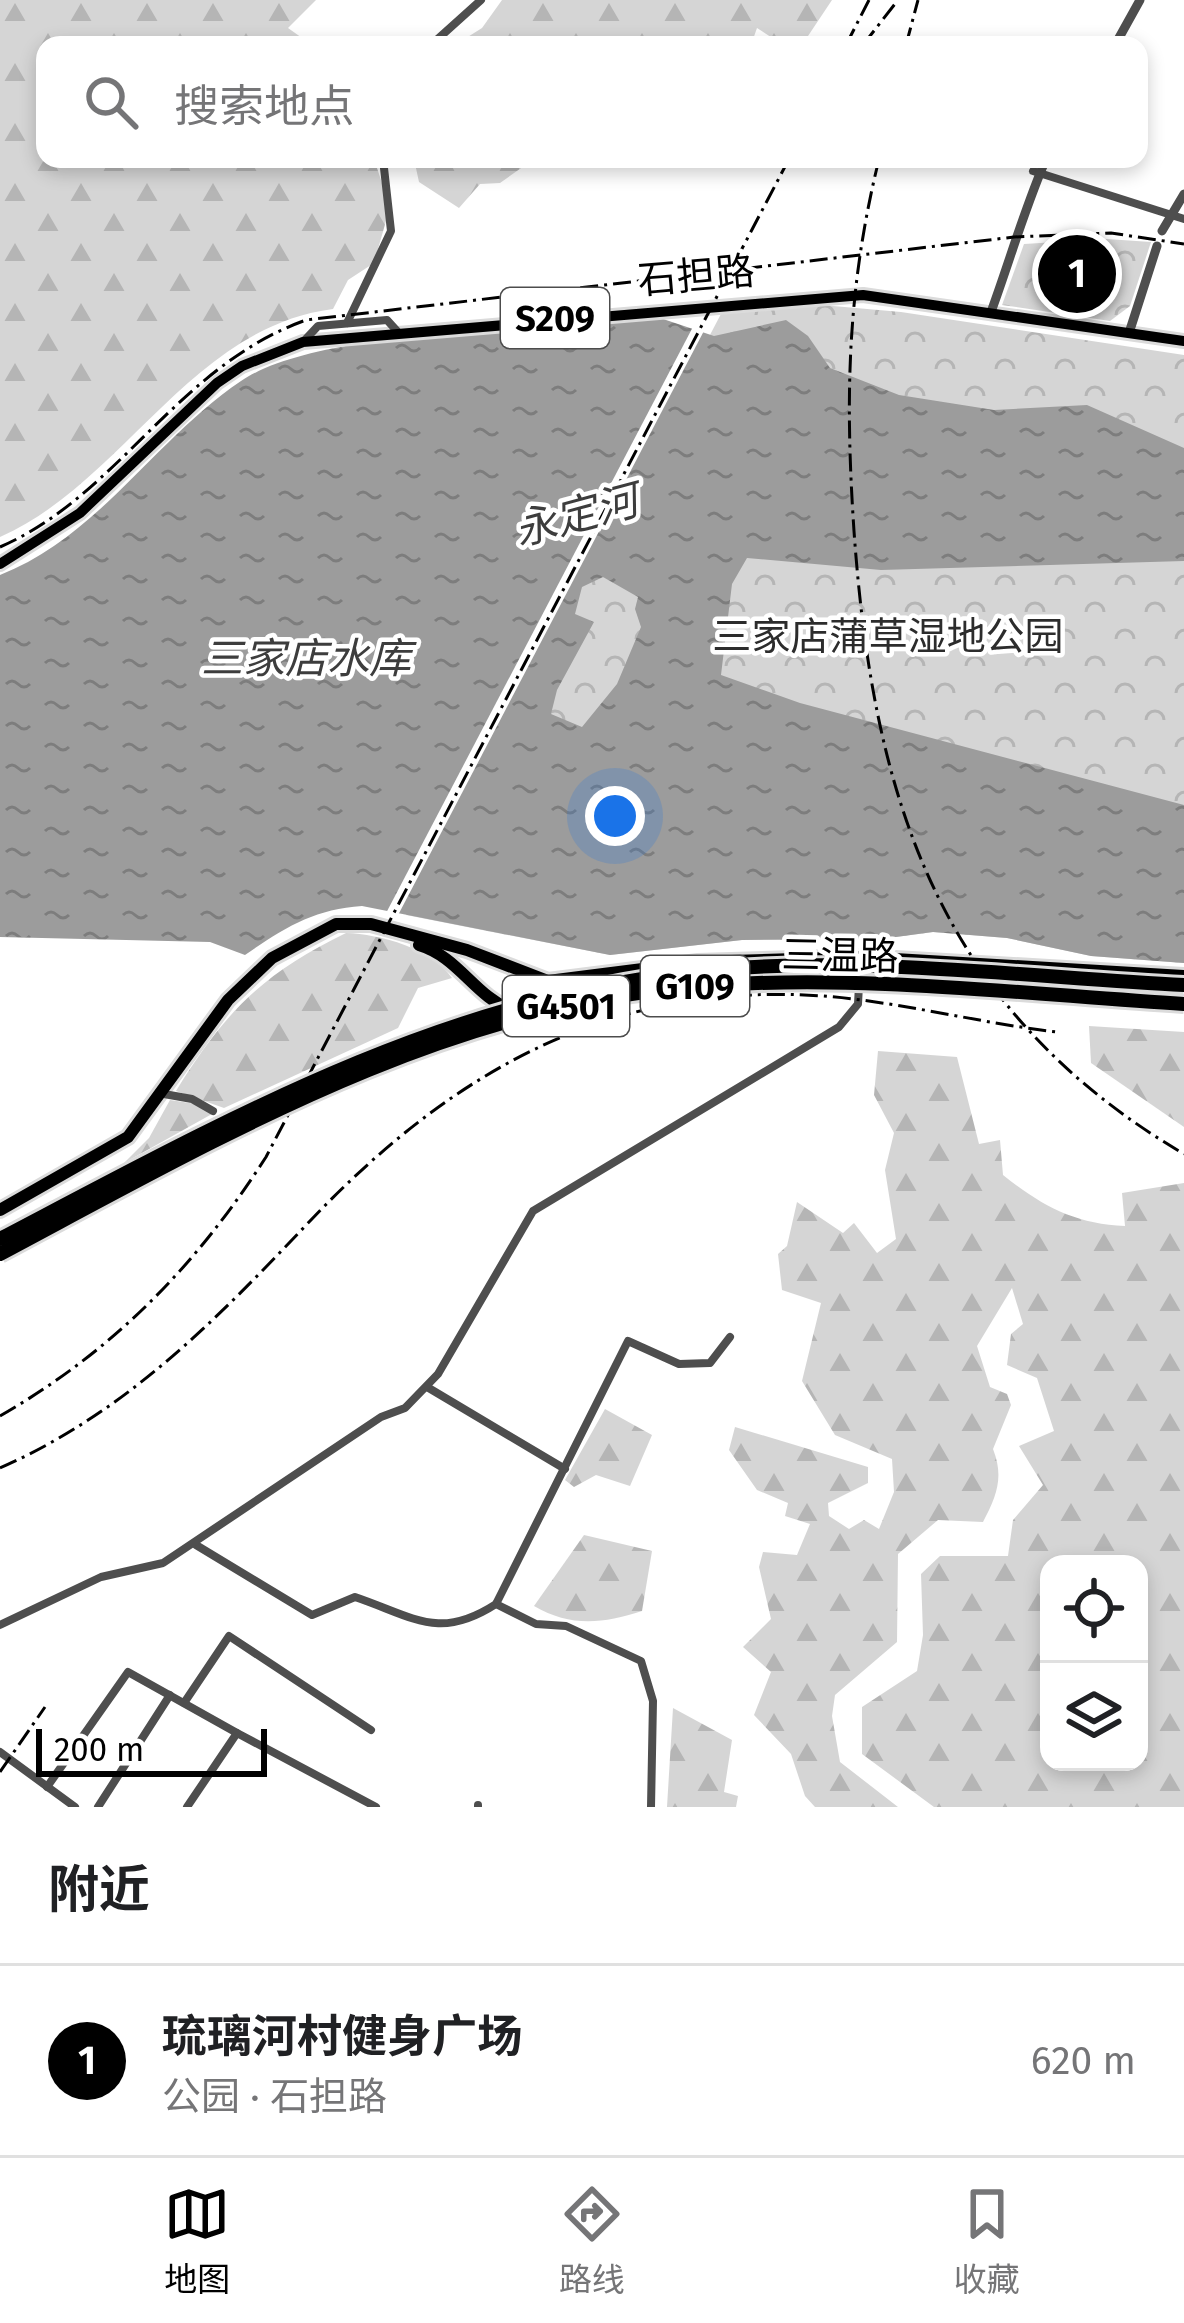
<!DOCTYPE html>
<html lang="zh">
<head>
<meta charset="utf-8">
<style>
	body { margin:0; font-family:"Fira Sans","Noto Sans SC",sans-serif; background:#f2f2f2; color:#202124 }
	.controls { position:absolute; right:36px; bottom:36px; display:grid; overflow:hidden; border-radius:24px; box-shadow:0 6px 18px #0003 }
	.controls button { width:108px; height:108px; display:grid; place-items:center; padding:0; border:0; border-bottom:3px solid #e0e0e0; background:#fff; color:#202124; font:60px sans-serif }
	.scale { position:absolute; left:36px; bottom:30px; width:231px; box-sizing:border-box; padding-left:12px; border:6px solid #000; border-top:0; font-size:33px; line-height:42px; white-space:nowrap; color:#000; -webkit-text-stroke:9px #fff; paint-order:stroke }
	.you { position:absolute; left:615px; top:816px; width:42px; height:42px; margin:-30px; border:9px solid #fff; border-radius:50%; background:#1a73e8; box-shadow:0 0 0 18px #1a73e833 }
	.badge { display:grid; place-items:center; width:78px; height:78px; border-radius:50%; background:#000; color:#fff; font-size:39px; font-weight:700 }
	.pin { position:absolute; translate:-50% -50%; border:6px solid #fff; box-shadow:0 3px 12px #0006 }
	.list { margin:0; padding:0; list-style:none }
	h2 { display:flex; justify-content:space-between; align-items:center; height:156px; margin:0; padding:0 48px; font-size:51px }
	h2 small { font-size:39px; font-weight:400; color:#757577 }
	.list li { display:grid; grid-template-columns:78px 1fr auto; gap:36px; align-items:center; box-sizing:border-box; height:192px; padding:0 48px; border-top:3px solid #e0e0e0 }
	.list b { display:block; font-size:45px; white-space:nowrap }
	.list p { margin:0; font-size:39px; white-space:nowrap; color:#757577 }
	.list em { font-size:39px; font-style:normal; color:#757577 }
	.icon { flex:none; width:66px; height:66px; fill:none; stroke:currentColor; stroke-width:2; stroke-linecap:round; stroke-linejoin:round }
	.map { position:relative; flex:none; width:1184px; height:1807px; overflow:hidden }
	.search { position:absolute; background:#fff; box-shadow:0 6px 18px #0003; left:36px; right:36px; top:36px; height:132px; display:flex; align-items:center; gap:30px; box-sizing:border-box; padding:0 42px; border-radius:24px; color:#757577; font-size:45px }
	.sheet { height:348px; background:#fff }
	nav { display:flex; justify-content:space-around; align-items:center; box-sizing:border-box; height:168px; border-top:3px solid #e0e0e0; background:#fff; font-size:33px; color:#757577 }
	nav a { display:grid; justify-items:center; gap:6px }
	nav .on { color:#000 }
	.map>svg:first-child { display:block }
</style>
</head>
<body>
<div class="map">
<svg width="1184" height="1807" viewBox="0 0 1184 1807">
	<defs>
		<pattern id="forest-firs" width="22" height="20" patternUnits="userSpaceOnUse" patternTransform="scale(3)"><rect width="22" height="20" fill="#d5d5d5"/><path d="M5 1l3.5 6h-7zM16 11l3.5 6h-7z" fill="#b5b5b5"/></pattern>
		<pattern id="park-crowns" width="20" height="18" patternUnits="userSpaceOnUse" patternTransform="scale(3)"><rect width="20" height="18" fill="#d5d5d5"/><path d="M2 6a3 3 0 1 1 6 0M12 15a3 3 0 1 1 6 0" fill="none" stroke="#b5b5b5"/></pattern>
		<pattern id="water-ripples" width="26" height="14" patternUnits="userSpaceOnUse" patternTransform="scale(3)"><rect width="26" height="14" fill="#9c9c9c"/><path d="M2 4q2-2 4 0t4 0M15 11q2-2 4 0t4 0" fill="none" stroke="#7d7d7d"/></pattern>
	</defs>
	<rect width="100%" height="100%" fill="#fff"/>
	<g fill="url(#forest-firs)" fill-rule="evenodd">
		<path d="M0 0H316L288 28 312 45H45V159H374L390 207 374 263 348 280 333 309C191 327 123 483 0 537Z"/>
		<polygon points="502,0 832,0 802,45 783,45 757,28 751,45 455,45 482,28"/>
		<polygon points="414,159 534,159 500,183 480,184 459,208 419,182"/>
		<path d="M346 933C380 934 433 949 452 978L418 988 398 1028 224 1108 176 1091C224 1013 263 973 346 933Z"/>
		<polygon points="1089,1026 1184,1032 1184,1127 1091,1063"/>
		<path d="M878 1051 957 1057 979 1144 1000 1140 1003 1175C1042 1206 1075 1224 1125 1226L1122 1193 1184 1183V1807H934L862 1754V1707L917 1671 923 1635 921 1574 940 1556H1008L1013 1520 1043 1485 1019 1446 1054 1431 1037 1378 1007 1365 1011 1334 1023 1324 1012 1288 977 1346 990 1387 1007 1394 1011 1405 993 1449C1004 1477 997 1495 983 1522L938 1520 898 1554 897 1642 835 1695 832 1716 840 1762 898 1807H815L805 1796 791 1754 754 1715 771 1672 743 1647 771 1619 759 1567 763 1552 797 1555 810 1524 785 1516 788 1503 757 1490 729 1450 735 1427 868 1467V1483L828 1503 829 1516 849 1529 864 1520 879 1529 894 1492 892 1459 835 1435 802 1381 821 1303 782 1290 778 1254 787 1246 797 1202 843 1233 854 1223 877 1253 896 1239 885 1170 894 1133 874 1095ZM1049 1564H1139V1762H1049Z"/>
		<polygon points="170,1100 196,1104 212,1114 124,1163 149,1138"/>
		<polygon points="605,1409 652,1435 630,1486 596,1475 574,1487 565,1480"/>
		<path d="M584 1535 652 1551 642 1611C602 1624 570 1627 534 1606Z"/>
		<polygon points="673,1708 732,1740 724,1792 738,1796 736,1807 667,1807"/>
	</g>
	<g fill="url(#park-crowns)">
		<polygon points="1107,239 1151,242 1130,306 1110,321 1002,305 1024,244"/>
		<polygon points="822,305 901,312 1184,355 1184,963 1091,956 1007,938 933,932 881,939 742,940 610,955 406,915 722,312"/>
	</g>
	<path fill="url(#water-ripples)" fill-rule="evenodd" d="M663 319 714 336 786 320 808 336 830 368 899 395 994 410 1087 405 1184 448V561L881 570 747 558 732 584 721 675 800 703 1184 805V963L1091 956 1007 938 933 932 881 939 742 940 610 955 362 906C314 909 284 928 245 955L210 942 0 937V575C99 536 155 439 241 381 319 328 561 327 663 319ZM603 577 638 597 635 609 641 627 617 684 582 727 551 714 557 690 594 622 575 614 582 587Z"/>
	<polygon fill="#fff" points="695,323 706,327 396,919 384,917"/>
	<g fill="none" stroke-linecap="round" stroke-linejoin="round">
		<defs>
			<polyline id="primary" points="0,564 80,513 217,383 242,366 303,342 863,295 1184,341"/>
			<g id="trunk">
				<path d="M419 945C459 957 474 996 513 1011"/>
				<polyline points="0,1210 128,1137 228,1000 272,958 336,924 371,924 467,950 548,981 698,962 861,957 1184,976"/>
			</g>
		</defs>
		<use href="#primary" stroke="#dbdbdb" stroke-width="16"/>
		<use href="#trunk" stroke="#dbdbdb" stroke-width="18"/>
		<g stroke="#4e4e4e" stroke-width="8">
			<polyline points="431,45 481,0"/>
			<polyline points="1033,171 1184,219"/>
			<polyline points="347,323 391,231 383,159"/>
			<polyline points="303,342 318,326 387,320 397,331"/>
			<polyline points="164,1094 192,1099 213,1111"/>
			<polyline points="427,1387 565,1469"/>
			<path d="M196 1545 312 1615 355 1597C414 1617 439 1641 496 1604L628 1341 679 1364 710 1363 730 1337"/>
			<polyline points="496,1604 536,1624 566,1626 641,1661 653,1701 651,1807"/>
			<polyline points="0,1625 101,1577 163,1563 381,1417 405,1408 438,1374 533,1211 839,1027 858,1004 860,966"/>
			<polyline points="184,1703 229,1636 371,1730"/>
			<polyline points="237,1733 376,1807"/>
			<polyline points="0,1752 75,1807"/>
			<polyline points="47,1787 128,1672 237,1733 187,1807"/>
			<polyline points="478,1805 478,1807"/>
			<polyline points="98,1807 170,1695"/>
		</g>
		<g stroke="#4e4e4e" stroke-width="9">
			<polyline points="1115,45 1140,0"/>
			<polyline points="1162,231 1184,194"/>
			<path d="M991 312C1010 260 1024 210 1046 159"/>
			<polyline points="1129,333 1157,246"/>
		</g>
		<use href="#primary" stroke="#000" stroke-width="10"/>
		<use href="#trunk" stroke="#000" stroke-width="12"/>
		<g stroke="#000" stroke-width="3" stroke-dasharray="18 6 3 6" stroke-linecap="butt">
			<polyline points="846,45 869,0"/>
			<polyline points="863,45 898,0"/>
			<polyline points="906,45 918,0"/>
			<path d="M879 159C847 289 845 398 854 531 873 799 939 1010 1184 1154"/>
			<path d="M0 547C118 496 177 366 306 320L1014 237 1111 233 1184 244"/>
			<path d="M0 1416C113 1351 196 1266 266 1157L789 159"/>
			<path d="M0 1468C127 1412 217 1319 310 1221 453 1071 610 981 823 996 901 1002 979 1023 1057 1032"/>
			<polyline points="0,1772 45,1707"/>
		</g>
		<defs>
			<g id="motorway-bridge">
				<path d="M0 1239C223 1122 437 1001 692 972 847 954 1027 977 1184 985"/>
				<path d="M0 1254C222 1136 445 1005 701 986 861 974 1024 994 1184 1004"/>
			</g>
		</defs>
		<use href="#motorway-bridge" stroke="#dbdbdb" stroke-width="20" stroke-linecap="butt"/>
		<use href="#motorway-bridge" stroke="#000" stroke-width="14"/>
	</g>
	<g text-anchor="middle" stroke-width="9" stroke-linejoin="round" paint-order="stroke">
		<g fill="#fff" stroke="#4c4c4c" stroke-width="3">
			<rect x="501" y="288" width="108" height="60" rx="9"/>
			<rect x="641" y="956" width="108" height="60" rx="9"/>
			<rect x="503" y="976" width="126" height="60" rx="9"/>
		</g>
		<g font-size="36" font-weight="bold" fill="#000">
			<text x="555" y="331">S209</text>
			<text x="695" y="999">G109</text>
			<text x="566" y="1019">G4501</text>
		</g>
		<g font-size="39" fill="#000" stroke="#fff">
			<text transform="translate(696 275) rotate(-5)" y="14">石担路</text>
			<text transform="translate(840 955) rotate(1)" y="14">三温路</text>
		</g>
		<g font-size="39" fill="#2c2c2c" stroke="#fff">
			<text x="888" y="650">三家店蒲草湿地公园</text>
		</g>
		<g font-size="42" font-style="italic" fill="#3d3d3d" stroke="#fff">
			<text transform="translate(576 515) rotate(-15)" y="15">永定河</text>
			<text x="306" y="673">三家店水库</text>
		</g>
	</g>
</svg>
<div class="controls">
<button><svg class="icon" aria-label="locate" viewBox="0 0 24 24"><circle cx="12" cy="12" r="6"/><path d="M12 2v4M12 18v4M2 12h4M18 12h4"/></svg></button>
<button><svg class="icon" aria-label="layers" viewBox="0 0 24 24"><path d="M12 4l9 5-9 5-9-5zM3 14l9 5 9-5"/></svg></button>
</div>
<div class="scale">200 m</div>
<div class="you"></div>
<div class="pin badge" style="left:1077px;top:274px">1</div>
<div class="search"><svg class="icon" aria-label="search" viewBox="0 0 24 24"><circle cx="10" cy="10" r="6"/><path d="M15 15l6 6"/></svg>搜索地点</div>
</div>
<section class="sheet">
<h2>附近<small></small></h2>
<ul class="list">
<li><span class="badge">1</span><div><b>琉璃河村健身广场</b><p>公园 · 石担路</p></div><em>620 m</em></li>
</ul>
</section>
<nav>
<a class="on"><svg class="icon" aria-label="map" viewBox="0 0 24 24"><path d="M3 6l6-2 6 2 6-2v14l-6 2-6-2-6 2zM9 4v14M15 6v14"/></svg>地图</a>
<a><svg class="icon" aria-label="directions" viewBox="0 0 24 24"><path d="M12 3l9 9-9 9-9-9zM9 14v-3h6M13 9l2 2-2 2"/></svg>路线</a>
<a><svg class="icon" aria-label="saved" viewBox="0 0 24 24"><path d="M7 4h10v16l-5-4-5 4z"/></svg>收藏</a>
</nav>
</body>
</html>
